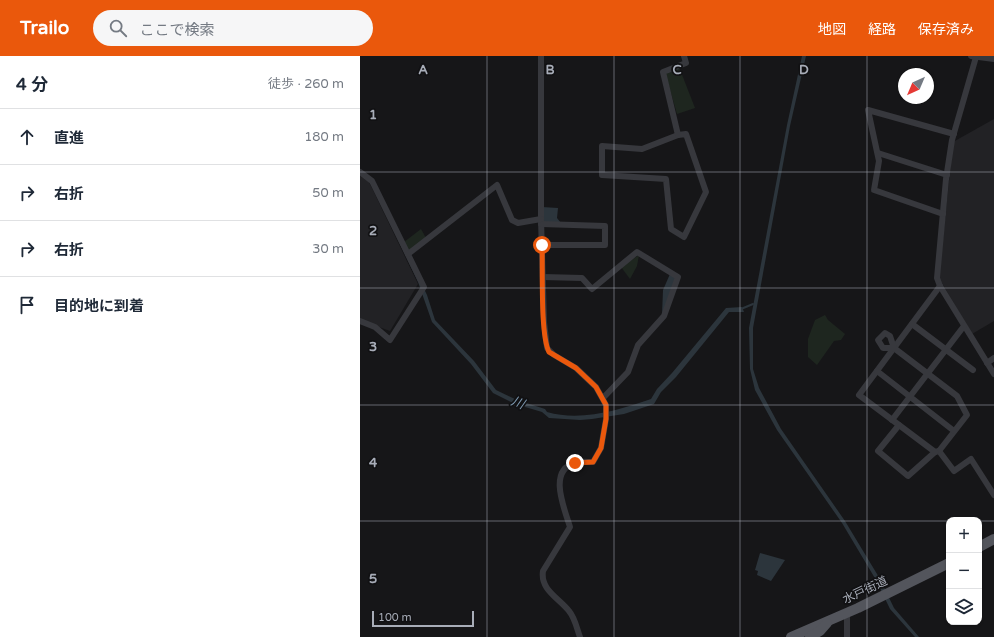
<!DOCTYPE html>
<html lang="ja">
<head>
<meta charset="utf-8">
<style>
	body { margin:0; font-family:"Varela Round","Noto Sans JP",sans-serif; background:#f6f6f7; color:#1f2937 }
	.controls { position:absolute; right:12px; bottom:12px; display:grid; overflow:hidden; border-radius:8px; box-shadow:0 1px 3px #0004 }
	.controls button { width:36px; height:36px; display:grid; place-items:center; padding:0; border:0; border-bottom:1px solid #e0e1e3; background:#fff; color:#1f2937; font:20px sans-serif }
	.compass { position:absolute; left:538px; top:12px; width:36px; height:36px; border-radius:50%; background:#fff; box-shadow:0 1px 3px #0004; rotate:224deg }
	.scale { position:absolute; left:12px; bottom:10px; width:102px; box-sizing:border-box; padding-left:4px; border:2px solid #a8adb8; border-top:0; font-size:11px; line-height:14px; white-space:nowrap; color:#a8adb8; -webkit-text-stroke:3px #111113; paint-order:stroke }
	.stop { position:absolute; width:12px; height:12px; margin:-9px; border:3px solid #ea580c; border-radius:50%; background:#fff }
	.stop.end { background:#ea580c; border-color:#fff; box-shadow:0 1px 4px #0008 }
	.list { margin:0; padding:0; list-style:none }
	h2 { display:flex; justify-content:space-between; align-items:center; height:52px; margin:0; padding:0 16px; font-size:17px }
	h2 small { font-size:13px; font-weight:400; color:#747a83 }
	.list li { display:grid; grid-template-columns:26px 1fr auto; gap:12px; align-items:center; box-sizing:border-box; height:56px; padding:0 16px; border-top:1px solid #e0e1e3 }
	.list b { display:block; font-size:15px; white-space:nowrap }
	.list em { font-size:13px; font-style:normal; color:#747a83 }
	.icon { flex:none; width:22px; height:22px; fill:none; stroke:currentColor; stroke-width:2; stroke-linecap:round; stroke-linejoin:round }
	.map { position:relative; flex:none; width:634px; height:581px; overflow:hidden }
	header { display:flex; align-items:center; gap:24px; box-sizing:border-box; height:56px; padding:0 20px; background:#ea580c; color:#fff }
	header strong { font-size:19px }
	nav { display:flex; gap:22px; margin-inline-start:auto; font-size:14px }
	.search { width:280px; height:36px; background:#f6f6f7; display:flex; align-items:center; gap:10px; box-sizing:border-box; padding:0 14px; border-radius:22px; color:#747a83; font-size:15px }
	main { display:flex }
	aside { flex:1; background:#fff }
	.map>svg:first-child { display:block }
</style>
</head>
<body>
<header>
<strong>Trailo</strong>
<div class="search"><svg class="icon" aria-label="search" viewBox="0 0 24 24"><circle cx="10" cy="10" r="6"/><path d="M15 15l6 6"/></svg>ここで検索</div>
<nav><a>地図</a><a>経路</a><a>保存済み</a></nav>
</header>
<main>
<aside>
<h2>4 分<small>徒歩 · 260 m</small></h2>
<ul class="list">
<li><svg class="icon" aria-label="ahead" viewBox="0 0 24 24"><path d="M12 20V5M6 11l6-6 6 6"/></svg><div><b>直進</b></div><em>180 m</em></li>
<li><svg class="icon" aria-label="right" viewBox="0 0 24 24"><path d="M7 20v-9h11M14 6l5 5-5 5"/></svg><div><b>右折</b></div><em>50 m</em></li>
<li><svg class="icon" aria-label="right" viewBox="0 0 24 24"><path d="M7 20v-9h11M14 6l5 5-5 5"/></svg><div><b>右折</b></div><em>30 m</em></li>
<li><svg class="icon" aria-label="arrive" viewBox="0 0 24 24"><path d="M6 21V4h12l-3 4 3 4H6"/></svg><div><b>目的地に到着</b></div></li>
</ul>
</aside>
<div class="map">
<svg width="634" height="581" viewBox="0 0 634 581">
	<rect width="100%" height="100%" fill="#161618"/>
	<g fill="#222225">
		<polygon points="634,63 634,265 612,278 579,222 593,86"/>
		<polygon points="0,120 9,126 58,228 30,275 0,264"/>
	</g>
	<g fill="#1e261f">
		<polygon points="319,11 335,52 317,58 305,16"/>
		<polygon points="61,173 66,182 48,196 44,186"/>
		<polygon points="279,199 277,210 270,223 261,211"/>
		<polygon points="465,259 468,264 485,278 481,284 474,285 457,309 448,301 448,283 455,264"/>
	</g>
	<g fill="#2c353c">
		<polygon points="442,0 446,0 430,70 393,272 393,313 399,332 421,373 485,465 520,523 534,552 559,581 555,581 530,553 516,524 482,467 417,374 395,334 390,313 389,272 427,69"/>
		<path d="M12 126 67 239 75 264 114 305 136 334 157 344 185 353 187 356C221 366 259 354 291 343L297 333 312 317 366 252 382 251 384 256H369L316 321 301 336 294 348 264 358 232 363 220 364 189 362 182 356 155 348 133 337 111 308 72 266 58 226 11 127Z"/>
		<polygon points="182,151 198,152 197,162 201,167 183,167"/>
		<polygon points="310,218 316,222 302,259 303,234"/>
		<polygon points="400,497 425,504 411,525 397,519 398,515 395,514"/>
	</g>
	<g fill="none" stroke-linecap="round" stroke-linejoin="round">
		<polyline stroke="#2c353c" stroke-width="2" points="381,253 393,248"/>
		<g stroke="#37383d" stroke-width="6">
			<path d="M181 0V163L184 266 187 292 194 299 216 312 236 331 246 349V363L241 392 233 406C227 406 220 405 215 407 187 414 205 454 210 471L183 515C180 534 199 542 209 555 215 562 217 573 220 581"/>
			<polyline points="611,0 634,3"/>
			<polyline points="616,1 592,84 586,123 577,222 580,230 634,318"/>
			<polygon points="326,78 346,136 324,181 311,173 306,123 242,119 242,90 282,93 318,79"/>
			<polyline points="318,79 303,16 326,7 324,0"/>
			<polyline points="518,97 587,119"/>
			<polyline points="0,116 12,125 64,231 30,284 15,271 0,265"/>
			<polyline points="583,158 514,134 519,105 508,54 594,78"/>
			<polyline points="181,168 245,170 245,189 182,189"/>
			<polyline points="48,198 137,129 152,164 158,167 181,163"/>
			<polyline points="183,221 222,222 232,233 277,196 318,221 304,260 278,289 268,316 243,342"/>
			<polyline points="580,230 499,339 575,396 579,395 594,415 611,403 634,439"/>
			<polyline points="552,268 613,314"/>
			<polyline points="534,292 530,280 525,277 518,284 523,292 534,292 597,340 607,359 579,395"/>
			<polyline points="627,307 634,302"/>
			<polyline points="517,315 594,375"/>
			<polyline points="532,364 604,270"/>
			<polyline points="539,369 518,395 548,420 575,396"/>
			<polyline points="487,557 487,581"/>
		</g>
		<g stroke="#53555c" stroke-width="10">
			<polyline points="619,491 634,483"/>
			<polyline points="431,581 498,552 589,507"/>
			<polyline points="450,581 460,575 467,567"/>
		</g>
	</g>
	<g fill="none" stroke-linecap="round" stroke-linejoin="round">
		<path stroke="#ea580c" stroke-width="5" d="M182 189C183 211 180 279 189 296L216 312 236 331 246 349V363L241 392 233 406 215 407"/>
	</g>
	<path fill="none" stroke="#a8adb8" stroke-width="1" stroke-opacity="0.55" d="M127 0V581M254 0V581M380 0V581M507 0V581M0 116H634M0 232H634M0 349H634M0 465H589M619 465H634"/>
	<g text-anchor="middle" stroke-width="3.5" stroke-linejoin="round" paint-order="stroke">
		<g font-size="12" fill="#a8adb8" stroke="#111113">
			<text transform="translate(505 534) rotate(-25)" y="4">水戸街道</text>
		</g>
		<g font-size="13" font-style="italic" fill="#7f9bb3" stroke="#111113">
			<text transform="translate(158 346) rotate(21)" y="5">川</text>
		</g>
	</g>
	<g font-size="13" text-anchor="middle" font-weight="bold" fill="#a8adb8" stroke="#111113" stroke-width="3.5" stroke-linejoin="round" paint-order="stroke">
		<text x="63" y="18">A</text>
		<text x="190" y="18">B</text>
		<text x="317" y="18">C</text>
		<text x="444" y="18">D</text>
		<text x="13" y="63">1</text>
		<text x="13" y="179">2</text>
		<text x="13" y="295">3</text>
		<text x="13" y="411">4</text>
		<text x="13" y="527">5</text>
	</g>
</svg>
<div class="controls">
<button>+</button>
<button>−</button>
<button><svg class="icon" aria-label="layers" viewBox="0 0 24 24"><path d="M12 4l9 5-9 5-9-5zM3 14l9 5 9-5"/></svg></button>
</div>
<svg class="compass" viewBox="-18 -18 36 36"><path d="M0-13l5 13h-10z" fill="#e53935"/><path d="M0 13l5-13h-10z" fill="#747a83"/></svg>
<div class="scale">100 m</div>
<div class="stop" style="left:182px;top:189px"></div>
<div class="stop end" style="left:215px;top:407px"></div>
</div>
</main>
</body>
</html>
